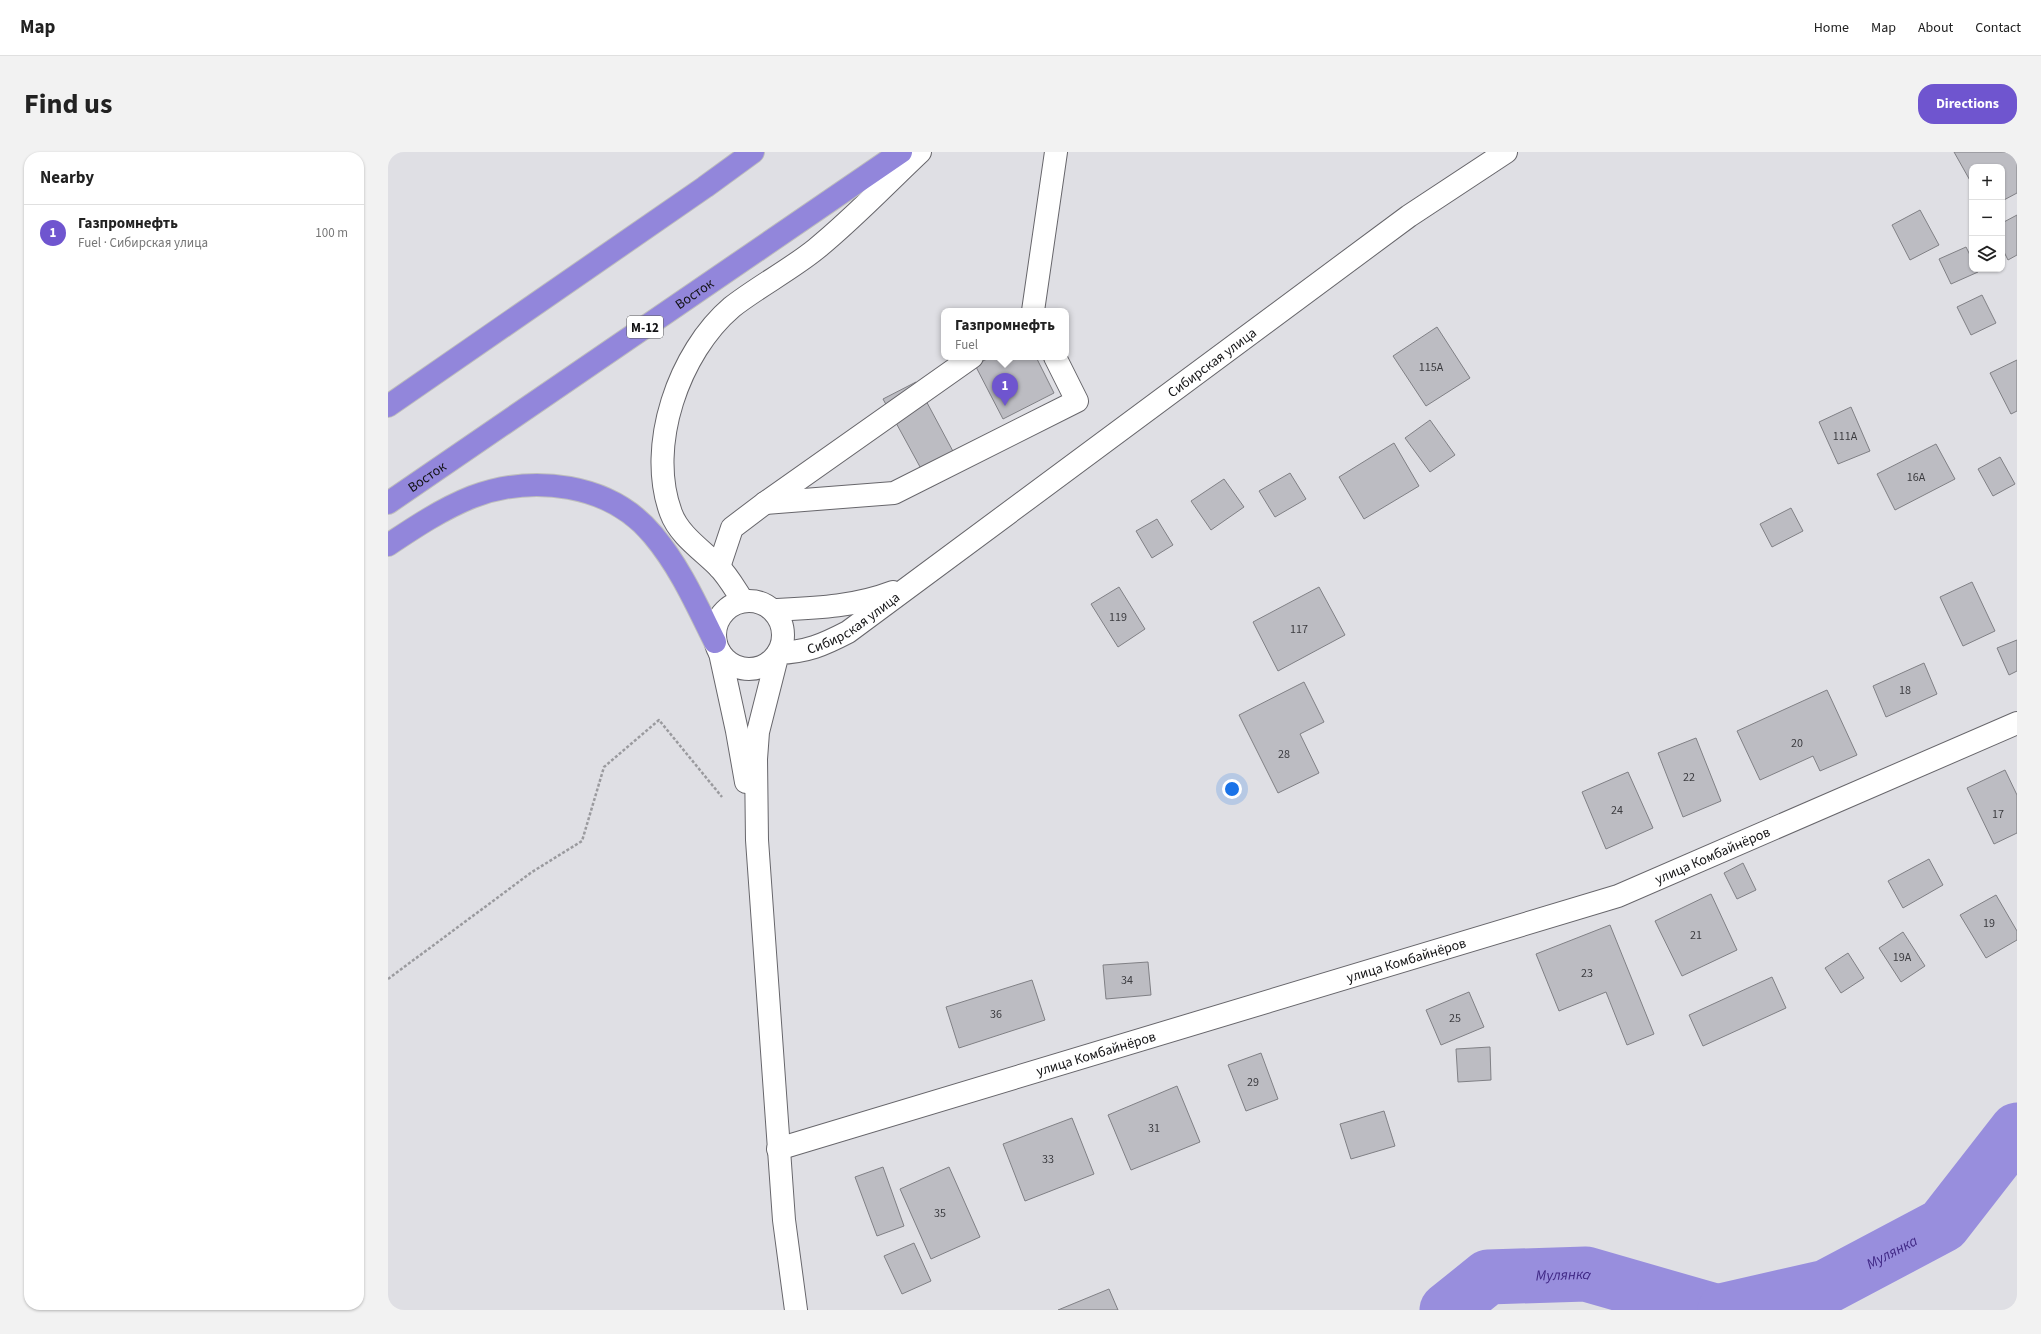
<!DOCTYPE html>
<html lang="en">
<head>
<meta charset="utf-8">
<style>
	body { margin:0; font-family:"Source Sans 3",sans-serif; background:#f2f2f2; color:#222 }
	.controls { position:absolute; right:12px; top:12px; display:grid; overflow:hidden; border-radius:8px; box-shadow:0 1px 3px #0004 }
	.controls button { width:36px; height:36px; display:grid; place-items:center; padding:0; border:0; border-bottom:1px solid #e0e0e0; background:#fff; color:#222; font:20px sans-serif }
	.you { position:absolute; left:844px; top:637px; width:14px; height:14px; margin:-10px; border:3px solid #fff; border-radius:50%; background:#1a73e8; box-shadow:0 0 0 6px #1a73e833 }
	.badge { display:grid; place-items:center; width:26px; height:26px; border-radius:50%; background:#6f55cf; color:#fff; font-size:13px; font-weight:700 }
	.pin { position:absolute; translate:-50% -33px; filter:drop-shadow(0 1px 2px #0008) }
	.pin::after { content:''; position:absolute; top:21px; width:14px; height:12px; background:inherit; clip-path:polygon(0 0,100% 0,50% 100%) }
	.popup { position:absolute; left:553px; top:156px; width:128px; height:52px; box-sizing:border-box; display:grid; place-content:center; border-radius:8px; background:#fff; filter:drop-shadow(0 1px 3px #0005); font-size:13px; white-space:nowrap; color:#767676 }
	.popup b { font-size:15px; color:#222 }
	.popup::after { content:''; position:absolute; left:50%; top:100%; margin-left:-8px; border:8px solid transparent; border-top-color:#fff }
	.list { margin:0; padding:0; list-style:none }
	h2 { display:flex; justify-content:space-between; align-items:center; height:52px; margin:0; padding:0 16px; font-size:17px }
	h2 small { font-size:13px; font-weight:400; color:#767676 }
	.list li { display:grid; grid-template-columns:26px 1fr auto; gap:12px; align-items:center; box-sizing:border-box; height:56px; padding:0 16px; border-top:1px solid #e0e0e0 }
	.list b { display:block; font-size:15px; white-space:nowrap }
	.list p { margin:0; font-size:13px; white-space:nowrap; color:#767676 }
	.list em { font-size:13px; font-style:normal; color:#767676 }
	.icon { flex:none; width:22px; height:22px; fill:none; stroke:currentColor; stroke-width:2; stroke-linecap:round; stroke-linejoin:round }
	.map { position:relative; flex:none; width:1629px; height:1158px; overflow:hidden; border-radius:16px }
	header { display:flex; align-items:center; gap:24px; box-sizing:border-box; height:56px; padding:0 20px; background:#fff; border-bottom:1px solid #e0e0e0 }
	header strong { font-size:19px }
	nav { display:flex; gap:22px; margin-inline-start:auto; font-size:14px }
	.intro { display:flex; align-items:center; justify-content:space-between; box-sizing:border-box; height:96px; padding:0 24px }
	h1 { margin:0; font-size:28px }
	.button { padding:10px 18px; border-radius:16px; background:#6f55cf; color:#fff; font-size:14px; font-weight:700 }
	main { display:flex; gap:24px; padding:0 24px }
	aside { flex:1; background:#fff; border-radius:16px; box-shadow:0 1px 3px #0004 }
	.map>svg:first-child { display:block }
</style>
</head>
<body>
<header>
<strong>Map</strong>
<nav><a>Home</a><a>Map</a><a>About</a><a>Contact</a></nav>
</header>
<div class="intro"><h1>Find us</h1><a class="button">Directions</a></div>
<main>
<aside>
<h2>Nearby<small></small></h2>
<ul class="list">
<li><span class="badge">1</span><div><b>Газпромнефть</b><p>Fuel · Сибирская улица</p></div><em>100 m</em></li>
</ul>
</aside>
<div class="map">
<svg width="1629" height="1158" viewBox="0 0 1629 1158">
	<rect width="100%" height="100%" fill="#dfdfe4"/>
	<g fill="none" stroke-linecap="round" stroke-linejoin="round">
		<g stroke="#988edd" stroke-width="55">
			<path id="s1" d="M1059 1158 1100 1125 1198 1122 1323 1158"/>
			<path id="s2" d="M1337 1158 1438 1135 1555 1073 1629 978"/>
		</g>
	</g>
	<g fill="#bcbcc2" stroke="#808085">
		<polygon points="1566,0 1624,0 1629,8 1629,41 1614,49 1614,15 1584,15 1584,32"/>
		<polygon points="1532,58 1551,93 1522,108 1504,73"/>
		<polygon points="1629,63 1629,103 1620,108 1614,96 1614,71"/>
		<polygon points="1578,95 1584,107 1584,117 1589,117 1590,120 1563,132 1551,107"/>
		<polygon points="1594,143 1608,171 1583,183 1569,155"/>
		<polygon points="1049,175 1082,226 1038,254 1005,204"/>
		<polygon points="603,205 648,205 666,241 615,267 587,213"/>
		<polygon points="1629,208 1629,259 1623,262 1602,221"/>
		<polygon points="528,230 575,318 543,335 495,247"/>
		<polygon points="1463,255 1482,299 1450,312 1431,270"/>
		<polygon points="1042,268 1067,303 1042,320 1017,286"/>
		<polygon points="1006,291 1031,334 976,367 951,325"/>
		<polygon points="1548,292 1567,327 1507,358 1489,322"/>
		<polygon points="1612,305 1627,332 1605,344 1590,317"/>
		<polygon points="902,321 918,347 887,365 871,339"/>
		<polygon points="836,327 856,355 823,378 803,349"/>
		<polygon points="1403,356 1415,379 1384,395 1372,372"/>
		<polygon points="769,367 785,393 764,406 748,379"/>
		<polygon points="1584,430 1607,479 1575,494 1552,445"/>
		<polygon points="731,435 757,477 730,495 703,452"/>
		<polygon points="931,435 957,483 890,519 865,470"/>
		<polygon points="1629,488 1629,519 1621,523 1609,496"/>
		<polygon points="1536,511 1549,542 1498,565 1485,534"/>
		<polygon points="916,530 936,570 912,582 931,621 890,641 851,563"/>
		<polygon points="1439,538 1469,603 1432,619 1425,604 1372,628 1349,579"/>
		<polygon points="1308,586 1333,649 1295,665 1270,601"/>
		<polygon points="1617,618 1629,643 1629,681 1606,692 1579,636"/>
		<polygon points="1240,620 1265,676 1218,697 1194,640"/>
		<polygon points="1541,707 1555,733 1515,756 1500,729"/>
		<polygon points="1355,711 1368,738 1349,747 1336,721"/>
		<polygon points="1323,742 1349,798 1294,824 1267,769"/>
		<polygon points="1608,743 1629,779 1629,788 1598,806 1572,763"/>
		<polygon points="1222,773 1266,882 1239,893 1218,840 1171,859 1148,802"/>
		<polygon points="1515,780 1537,814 1513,830 1491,796"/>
		<polygon points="1460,801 1476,826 1453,841 1437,816"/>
		<polygon points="760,810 763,843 718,847 715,813"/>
		<polygon points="1384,825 1398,856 1315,894 1301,863"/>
		<polygon points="644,828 657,868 571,896 558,855"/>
		<polygon points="1081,840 1096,875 1053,893 1038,858"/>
		<polygon points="1102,895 1103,928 1070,930 1068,897"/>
		<polygon points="873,901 890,947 858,959 840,913"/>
		<polygon points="789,934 812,990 743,1018 720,963"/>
		<polygon points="996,959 1007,994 963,1007 952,972"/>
		<polygon points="684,966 706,1022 637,1049 615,992"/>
		<polygon points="495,1015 516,1074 489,1084 467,1025"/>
		<polygon points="561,1015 592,1085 543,1107 512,1037"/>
		<polygon points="526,1091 543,1129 514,1142 496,1104"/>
		<polygon points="721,1137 730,1158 670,1158"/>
	</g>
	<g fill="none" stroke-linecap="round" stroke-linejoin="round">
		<defs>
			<g id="minor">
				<polyline points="645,159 668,0"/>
				<polyline points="377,351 506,341 689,249 667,205"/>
				<polyline points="331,415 344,376 377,351 584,205"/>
				<circle cx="361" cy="483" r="34"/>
				<path d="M355 449C347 437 340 424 330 414 314 398 291 383 283 361 258 294 291 200 344 155 371 134 402 118 428 97 464 68 499 31 532 0"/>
				<path d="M386 458C427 456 466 455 505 440"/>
				<polyline points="332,501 349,579 358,630"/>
				<path id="s3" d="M390 997 1230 744 1629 571"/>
				<path id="s4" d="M408 1158 396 1068 369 688 368 607 370 580 390 501C419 500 435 493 460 480L1021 64 1118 0"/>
			</g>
			<g id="highway">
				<polyline points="0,254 317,35 365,0"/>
				<path id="s5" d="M0 351 513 0"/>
				<path d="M0 393C27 375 54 357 84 345 145 322 222 331 265 383 292 415 309 454 327 490"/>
			</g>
		</defs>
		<use href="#minor" stroke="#67666b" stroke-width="24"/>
		<use href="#highway" stroke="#bdbdbd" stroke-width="24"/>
		<polyline stroke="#9a9a9e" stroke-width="2.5" stroke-dasharray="3 2" stroke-linecap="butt" points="0,827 144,720 194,689 216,615 271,568 334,645"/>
		<use href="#minor" stroke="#fff" stroke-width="22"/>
		<use href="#highway" stroke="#9286db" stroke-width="22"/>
	</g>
	<g text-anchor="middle" stroke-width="3" stroke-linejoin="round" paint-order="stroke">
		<g font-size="12" fill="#3c3c40">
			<text x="1043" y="219">115А</text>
			<text x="1457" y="288">111А</text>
			<text x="1528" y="329">16А</text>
			<text x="730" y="469">119</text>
			<text x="911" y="481">117</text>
			<text x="1517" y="542">18</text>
			<text x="1409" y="595">20</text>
			<text x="896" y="606">28</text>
			<text x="1301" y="629">22</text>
			<text x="1229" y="662">24</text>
			<text x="1610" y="666">17</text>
			<text x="1601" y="775">19</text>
			<text x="1308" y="787">21</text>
			<text x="1514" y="809">19А</text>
			<text x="1199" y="825">23</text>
			<text x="739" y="832">34</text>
			<text x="608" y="866">36</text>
			<text x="1067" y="870">25</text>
			<text x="865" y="934">29</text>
			<text x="766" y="980">31</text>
			<text x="660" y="1011">33</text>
			<text x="552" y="1065">35</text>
		</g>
		<rect fill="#fff" stroke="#59595a" stroke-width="1" x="239" y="164" width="36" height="22" rx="3"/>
		<g font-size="13" font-weight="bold" fill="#121214">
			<text x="257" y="180">М-12</text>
		</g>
		<g font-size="14" fill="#121214" stroke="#fff">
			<text dy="5" stroke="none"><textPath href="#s5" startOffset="371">Восток</textPath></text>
			<text dy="5" stroke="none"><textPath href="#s4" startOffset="1188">Сибирская улица</textPath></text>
			<text dy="5" stroke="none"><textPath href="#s5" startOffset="47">Восток</textPath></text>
			<text dy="5" stroke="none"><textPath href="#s4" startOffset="744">Сибирская улица</textPath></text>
			<text dy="5" stroke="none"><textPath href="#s3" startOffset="980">улица Комбайнёров</textPath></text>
			<text dy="5" stroke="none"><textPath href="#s3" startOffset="656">улица Комбайнёров</textPath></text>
			<text dy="5" stroke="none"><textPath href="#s3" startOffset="332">улица Комбайнёров</textPath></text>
		</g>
		<g font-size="15" font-style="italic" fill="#412986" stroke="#fff">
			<text dy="5" stroke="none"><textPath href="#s2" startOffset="178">Мулянка</textPath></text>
			<text dy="5" stroke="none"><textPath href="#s1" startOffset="128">Мулянка</textPath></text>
		</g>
	</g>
</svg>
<div class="controls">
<button>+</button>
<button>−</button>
<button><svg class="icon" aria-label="layers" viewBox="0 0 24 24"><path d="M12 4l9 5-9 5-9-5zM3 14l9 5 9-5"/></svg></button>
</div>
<div class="you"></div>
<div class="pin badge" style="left:617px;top:254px">1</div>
<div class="popup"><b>Газпромнефть</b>Fuel</div>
</div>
</main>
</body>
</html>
